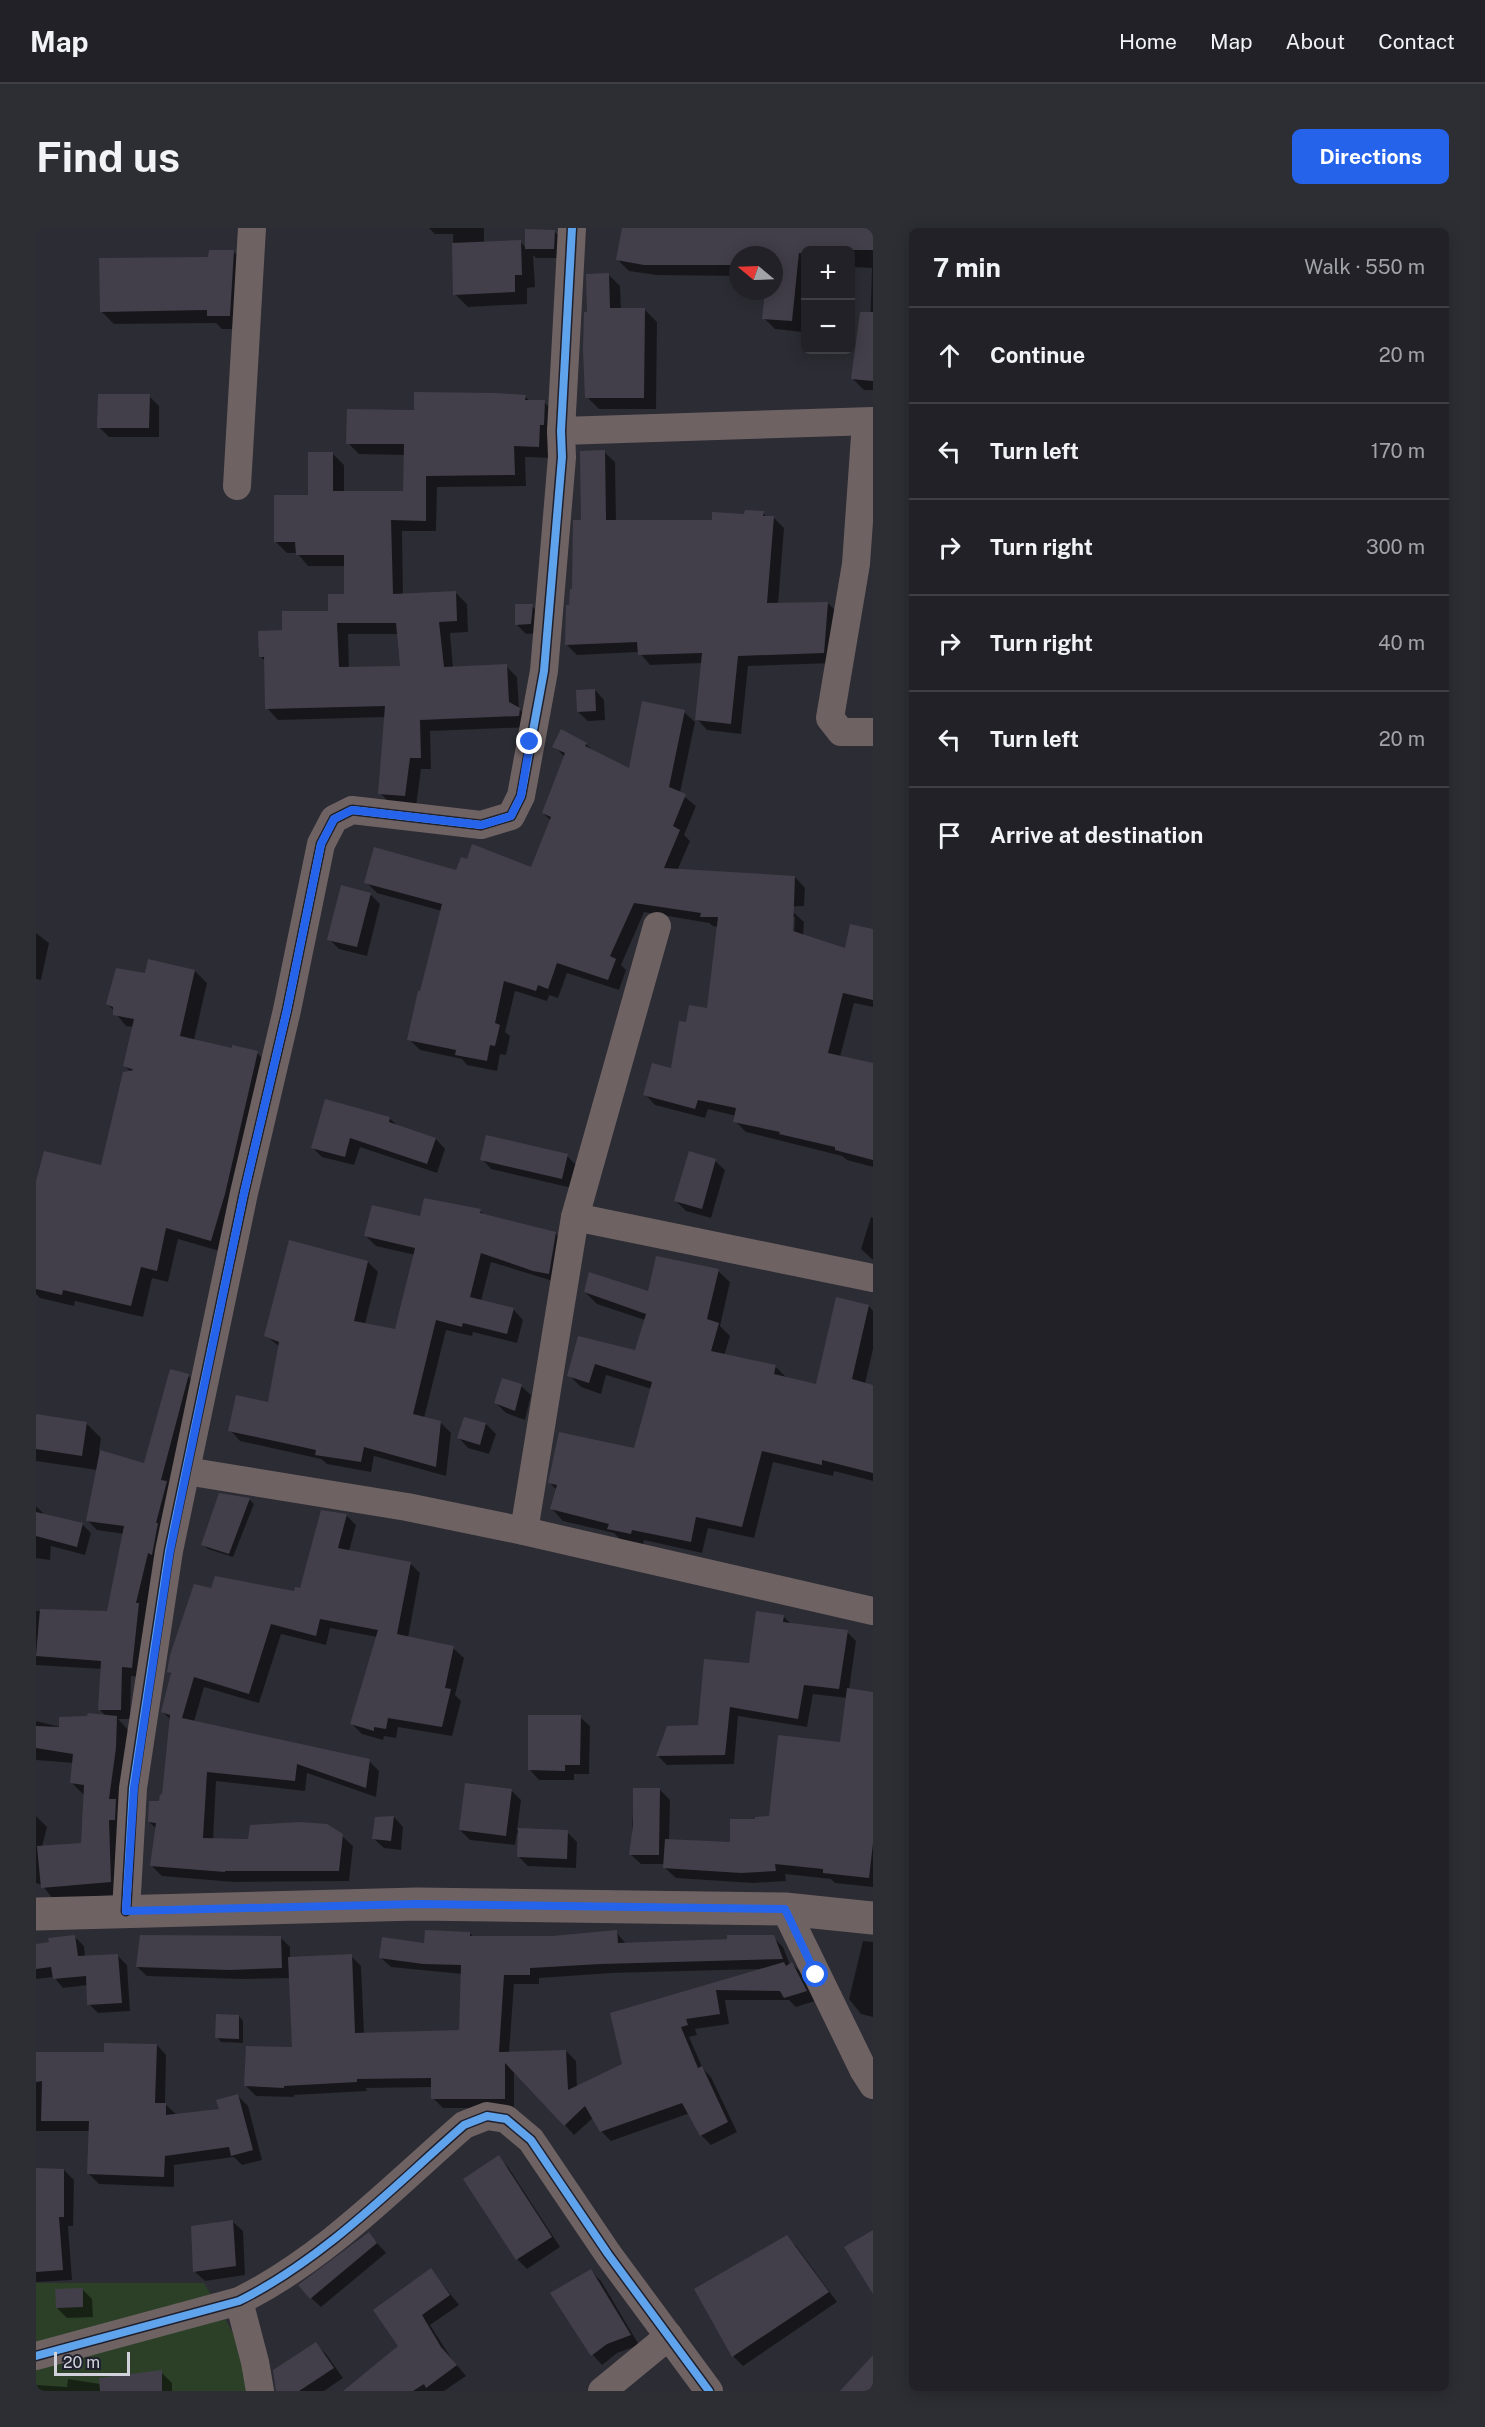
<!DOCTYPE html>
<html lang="en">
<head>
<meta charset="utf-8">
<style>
	body { margin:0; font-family:"Public Sans",sans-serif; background:#2d2e33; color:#f1f3f6 }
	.controls { position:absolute; right:18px; top:18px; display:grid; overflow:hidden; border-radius:9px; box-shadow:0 3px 15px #0003 }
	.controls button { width:54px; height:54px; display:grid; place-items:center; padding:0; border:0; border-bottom:2px solid #3e3e44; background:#212127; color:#f1f3f6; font:30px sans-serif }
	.compass { position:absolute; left:693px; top:18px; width:54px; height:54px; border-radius:50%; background:#212127; box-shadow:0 3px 15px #0003; rotate:289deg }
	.scale { position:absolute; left:18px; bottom:15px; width:76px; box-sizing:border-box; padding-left:6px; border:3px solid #d0d1db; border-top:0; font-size:16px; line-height:21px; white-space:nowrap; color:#d0d1db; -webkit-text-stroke:4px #1f202e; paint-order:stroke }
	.stop { position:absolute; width:18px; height:18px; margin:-14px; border:4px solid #2563eb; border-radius:50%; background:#fff }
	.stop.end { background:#2563eb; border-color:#fff; box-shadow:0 2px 6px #0008 }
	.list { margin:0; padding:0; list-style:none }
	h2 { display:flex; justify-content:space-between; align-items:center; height:78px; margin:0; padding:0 24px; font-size:26px }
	h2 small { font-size:20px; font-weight:400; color:#a2a3a7 }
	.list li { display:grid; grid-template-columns:39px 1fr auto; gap:18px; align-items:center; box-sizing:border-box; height:96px; padding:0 24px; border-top:2px solid #3e3e44 }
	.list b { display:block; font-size:22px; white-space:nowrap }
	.list em { font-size:20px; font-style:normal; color:#a2a3a7 }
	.icon { flex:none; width:33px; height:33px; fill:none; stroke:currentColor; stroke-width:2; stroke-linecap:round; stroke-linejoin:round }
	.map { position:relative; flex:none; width:837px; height:2163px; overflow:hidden; border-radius:9px }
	header { display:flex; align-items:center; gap:36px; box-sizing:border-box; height:84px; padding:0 30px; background:#212127; border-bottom:2px solid #3e3e44 }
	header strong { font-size:28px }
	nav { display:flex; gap:33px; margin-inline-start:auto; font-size:21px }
	.intro { display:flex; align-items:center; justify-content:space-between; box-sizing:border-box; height:144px; padding:0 36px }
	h1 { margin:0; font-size:42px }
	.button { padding:15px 27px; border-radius:9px; background:#2563eb; color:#fff; font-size:21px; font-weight:700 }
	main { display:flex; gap:36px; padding:0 36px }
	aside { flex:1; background:#212127; border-radius:9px; box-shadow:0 3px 15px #0003 }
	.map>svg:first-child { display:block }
</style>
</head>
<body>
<header>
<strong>Map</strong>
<nav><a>Home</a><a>Map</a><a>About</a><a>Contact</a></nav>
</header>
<div class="intro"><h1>Find us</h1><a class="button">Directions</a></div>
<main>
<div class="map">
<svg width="837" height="2163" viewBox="0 0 837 2163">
	<rect width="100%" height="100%" fill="#2c2c34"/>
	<polygon fill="#2c4028" points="0,2055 168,2055 231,2163 0,2163"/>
	<g fill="#0007" fill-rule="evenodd">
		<polygon points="393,0 448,0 448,15 484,13 490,20 519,4 529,14 528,30 500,30 497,27 499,59 491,60 491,76 432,79 419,66 417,6 399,6"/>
		<polygon points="587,0 837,1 837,162 828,162 817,151 834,98 836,40 814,39 814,22 770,22 770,75 767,104 739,101 728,90 730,63 738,63 738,27 702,27 702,48 620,47 593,43 582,32"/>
		<polygon points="198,24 211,37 207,101 186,101 180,95 78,96 65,83 174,30"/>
		<polygon points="572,46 584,58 585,81 609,82 621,94 620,181 563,181 551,169 553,86"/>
		<polygon points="113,168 123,178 123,209 73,209 63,199"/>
		<path d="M489 168 494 174H508L519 185 514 230 489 229 490 258 401 259 400 303H366L367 367 420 365 431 376 432 404 414 405 417 440 470 438 481 449 483 481 495 492 494 499 394 503 395 541H385L380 579 355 576 344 565 350 489 242 492 231 480 230 434 224 428 248 404 294 384 310 367 309 338H272L261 325H251L240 314 274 269 297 226 308 237V264H368L369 227 323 226 312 215 379 183ZM312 406H362L365 439 313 440Z"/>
		<polygon points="568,224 579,234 580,294 677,293 727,285 732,290 738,290 748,300 742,376 792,375 802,385 798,435 712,438 705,506 671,502 661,491 666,435 614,437 603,424 541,427 530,416 547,293"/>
		<polygon points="496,378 506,388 505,405 490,406 480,396"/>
		<polygon points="559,462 568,472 569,492 552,493 542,484"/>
		<path d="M648 484 659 494 644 565 660 578 648 607 654 613 641 643 759 649 769 660 768 678 740 679 757 684 768 694 767 709 810 722 837 703V779L818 775 804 829 837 837V939L811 932 806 928 710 904 699 893 700 888 672 881 669 890 619 877 609 866 636 842 651 796 672 782 682 699 677 698 673 695 608 684 585 737 590 742 583 762 531 745 522 770 513 767 511 773 479 763 469 804 474 808 470 827 464 826 461 843 431 837 426 831 384 822 373 811 406 683 341 665 330 654 421 644 496 641 515 593 507 585 529 529 518 518 525 503 550 516 558 524 594 542ZM756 689H759L758 711Z"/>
		<polygon points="334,666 344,676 331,728 303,721 293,711"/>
		<polygon points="0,705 13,715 5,752 0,751"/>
		<polygon points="159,743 171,755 158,812 197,822 221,825 233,836 187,1024 142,1011 132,1054 116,1050 107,1089 39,1073 38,1078 4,1070 0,1066 0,959 66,938 95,844 89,838 97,799 90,798 72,776 110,746"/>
		<polygon points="353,890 362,898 400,911 409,921 401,945 324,919 318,937 286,929 277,920"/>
		<polygon points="531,928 541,938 536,960 455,941 446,931"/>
		<polygon points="679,933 689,942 675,990 650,983 640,973"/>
		<polygon points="444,983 449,988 519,1005 529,1015 523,1055 455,1034 445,1073 477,1081 487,1092 481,1115 437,1104 436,1108 410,1102 388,1190 405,1195 415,1205 410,1248 338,1228 335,1244 291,1236 285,1231 204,1213 194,1202 233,1175 244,1119 229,1107 332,1034 342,1044 329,1096 360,1103 379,1027 340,1018 330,1008 385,990"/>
		<polygon points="835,989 837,990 837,1032 825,1021"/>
		<polygon points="682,1043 694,1054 684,1098 694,1108 688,1128 739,1138 752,1151 781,1158 833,1078 837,1083 837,1121 829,1156 837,1158 837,1253 798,1243 797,1248 737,1234 718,1310 672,1300 666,1325 608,1312 607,1317 585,1312 578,1305 527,1293 516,1281 521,1262 514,1255 599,1221 616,1161 570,1147 565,1166 545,1159 533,1147 543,1110 600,1124 609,1092 561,1076 549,1064 613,1065"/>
		<polygon points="152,1148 162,1157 106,1449 95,1448 94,1491 82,1491 92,1502 87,1666 18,1672 6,1657 0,1655 0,1588 11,1599 6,1619 46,1616 49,1568 36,1555 38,1535 0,1532 0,1493 24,1499 53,1489 71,1489 64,1482 66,1441 0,1437 0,1383 73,1384 88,1306 61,1302 51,1292 61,1242 0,1233 0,1188 50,1195 65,1210 63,1223 109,1237"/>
		<polygon points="485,1158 495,1167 489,1192 470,1185 460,1175"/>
		<polygon points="450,1196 460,1206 453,1226 432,1220 423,1210"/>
		<polygon points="184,1267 214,1272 218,1276 197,1329 172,1321 167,1316"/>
		<polygon points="0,1278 9,1287 46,1296 55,1305 49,1327 15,1318 14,1332 0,1330"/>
		<polygon points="310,1287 320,1297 313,1323 374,1335 384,1345 372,1410 417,1420 428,1430 419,1467 425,1473 416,1508 362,1499 360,1510 348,1508 347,1512 326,1506 316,1496 341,1409 294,1400 290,1417 245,1406 223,1475 168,1459 158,1494 333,1533 343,1543 340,1569 271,1545 269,1563 180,1553 177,1612 306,1608 317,1618 313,1653 198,1654 126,1648 116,1638 121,1601 113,1594 127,1568 135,1492 127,1484 136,1447 133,1444 176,1362 259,1364 265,1362"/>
		<polygon points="747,1388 755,1396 811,1404 820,1413 813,1462 837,1465 837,1659 799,1655 795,1651 749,1646 750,1653 717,1655 640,1650 629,1640 629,1636 605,1636 595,1627 598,1562 624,1562 634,1572 633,1613 695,1615 721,1593 734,1589 805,1515 811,1470 777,1466 771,1499 702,1488 698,1536 631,1537 622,1528 664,1499 714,1437"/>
		<polygon points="544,1489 554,1498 553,1546 538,1546 538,1552 503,1552 494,1542"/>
		<polygon points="475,1562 485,1572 481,1602 531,1604 541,1614 540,1640 492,1638 482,1628 483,1605 481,1605 479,1617 434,1612 424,1602"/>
		<polygon points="358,1589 367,1599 365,1622 348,1620 338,1611"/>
		<path d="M580 1704 590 1716 737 1709 747 1719 754 1737 756 1736 766 1745 779 1773 760 1779 753 1772H689L693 1796 659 1801 661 1807 653 1809 667 1841 675 1849 701 1904 675 1917 665 1907 654 1885 575 1913 565 1903 557 1890 538 1907 478 1842V1880H407L397 1870V1859L330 1860 331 1863 258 1867V1869L220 1868 210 1858 257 1821 254 1750 205 1751 111 1748 101 1739 244 1709 254 1719V1731L315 1728 325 1738 328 1806 424 1803 426 1746 355 1739 345 1730 434 1705 438 1710H516ZM724 1741 576 1786 587 1837 541 1859 540 1833 530 1823 473 1825 478 1756H503V1750L576 1745Z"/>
		<polygon points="39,1709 48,1718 49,1729 82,1728 91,1737 94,1783 62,1785 53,1776 52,1757 27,1760 18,1749 0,1751 0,1717"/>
		<polygon points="827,1713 837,1714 837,1789 825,1786 813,1771"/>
		<polygon points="203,1788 207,1793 207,1815 185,1814 181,1809"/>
		<polygon points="121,1817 130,1827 129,1876 140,1886 185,1882 202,1868 212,1878 226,1932 206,1937 198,1929 138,1937 138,1959 63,1956 53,1946 55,1903 0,1903 0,1837"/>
		<polygon points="463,1929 472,1939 524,2019 491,2041 481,2031 429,1951"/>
		<polygon points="0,1942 28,1942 38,1952 37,1998 32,1998 36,2052 0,2054"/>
		<polygon points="197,1994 207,2003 209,2047 169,2053 159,2044"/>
		<polygon points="333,2006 350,2025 285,2079 275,2070"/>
		<polygon points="750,2009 760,2018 801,2074 707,2138 697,2128"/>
		<polygon points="395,2042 423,2077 394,2097 415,2130 430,2148 408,2163 311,2163 364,2118"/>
		<polygon points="555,2043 565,2053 603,2117 581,2125 566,2137 557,2127 517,2066"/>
		<polygon points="46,2061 56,2071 57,2089 31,2090 21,2080"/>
		<polygon points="280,2116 290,2126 307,2150 288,2163 241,2163"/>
		<polygon points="125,2144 136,2155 136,2163 0,2163 0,2157 31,2159 32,2151 90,2160"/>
	</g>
	<g fill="#433f4a" fill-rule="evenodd">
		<polygon points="586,0 837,0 837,22 770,22 770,26 763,25 756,93 726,91 729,63 738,63 738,27 702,27 702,37 608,37 580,32"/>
		<polygon points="489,1 519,2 518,21 489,21"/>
		<polygon points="485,12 486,47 479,47 479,64 417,67 416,15"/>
		<polygon points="173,22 198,22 194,88 171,88 171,82 64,84 63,30 172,29"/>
		<polygon points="573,45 574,80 609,80 608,170 549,170 547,122 548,84 551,84 550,46"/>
		<polygon points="824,84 837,84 837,153 815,151"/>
		<path d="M378 164 460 165 490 167 489 172H509L508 197H504L503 219 478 218 479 247 390 248V293L355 292 357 366 420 363 421 393 403 394 408 439 471 436 473 474 484 480 483 488 384 492 385 530H374L369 568 342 566 349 478 229 481 228 429H223L222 403 246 402V383H292V366H308V327H260L259 314H238V267H272V224H297V263H367L368 216H310L311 181 378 182ZM301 395H360L364 438 303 439Z"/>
		<polygon points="62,166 114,166 113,200 61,200"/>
		<polygon points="569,222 570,292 676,292 676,284 708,286 709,282 728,283 727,288 738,288 731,375 792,374 788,425 702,428 695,496 659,492 666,425 602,427 601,414 529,417 530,377 533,377 534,361 536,361 537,292 545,292 544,223"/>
		<polygon points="479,376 497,376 495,396 479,397"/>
		<polygon points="559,461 560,483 541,484 540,462"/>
		<polygon points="606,473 649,482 633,559 650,566 637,598 644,602 628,640 759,648 757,703 809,720 814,696 837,701 837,772 807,765 792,825 837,835 837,932 799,922 799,919 743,906 744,904 697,894 700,880 662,872 659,881 607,867 616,835 635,840 643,793 650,794 653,777 671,780 682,689 664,689 665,685 598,675 574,728 580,731 572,752 521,735 512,761 502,757 500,763 468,753 459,795 464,797 459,818 454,817 451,833 419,827 420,822 371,812 382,763 384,763 406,676 328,655 338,619 420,642 425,629 431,631 436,616 495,639 515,589 506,585 529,525 516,519 525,501 551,515 549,518 593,540"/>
		<polygon points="305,657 335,665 321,719 291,712"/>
		<polygon points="112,731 159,742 144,808 196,820 196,817 222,823 189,966 175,1013 130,1000 121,1043 105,1039 95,1078 27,1062 26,1067 0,1061 0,953 8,923 65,937 87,844 98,842 87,838 98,791 77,787 77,779 70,776 80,740 109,745"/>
		<polygon points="289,871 354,889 353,894 400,910 391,936 314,910 309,929 275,920"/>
		<polygon points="450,907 532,926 526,951 444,932"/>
		<polygon points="653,923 680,931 666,981 638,973"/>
		<polygon points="388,970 445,981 444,985 520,1004 513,1046 497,1043 445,1025 434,1069 478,1080 471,1106 427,1095 426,1099 400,1092 377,1186 405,1193 400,1239 328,1219 325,1234 279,1227 280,1222 192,1203 200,1167 232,1174 243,1114 228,1108 253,1012 332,1033 318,1093 359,1101 379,1020 328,1008 336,977 384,988"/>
		<polygon points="620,1028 683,1041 671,1091 683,1095 675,1123 740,1137 738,1146 780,1156 800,1069 833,1077 816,1151 837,1157 837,1245 786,1232 786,1237 726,1223 706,1299 660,1289 655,1314 596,1302 595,1306 571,1301 573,1296 514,1281 521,1257 512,1255 523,1204 598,1220 616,1154 559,1136 553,1155 531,1148 542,1108 599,1122 610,1086 548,1064 553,1044 612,1063"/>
		<polygon points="134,1141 153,1146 125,1252 131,1253 120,1295 122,1295 116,1327 112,1325 100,1375 103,1375 96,1440 86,1439 85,1482 62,1482 65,1433 0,1428 4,1381 71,1383 88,1298 50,1293 64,1222 108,1235"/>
		<polygon points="466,1150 486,1156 479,1183 458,1175"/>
		<polygon points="0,1186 51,1194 46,1228 0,1221"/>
		<polygon points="428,1189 450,1195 444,1217 421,1210"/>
		<polygon points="183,1265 214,1270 193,1326 165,1317"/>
		<polygon points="285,1282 311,1286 302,1320 375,1334 361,1406 418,1418 409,1460 415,1461 406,1499 352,1490 350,1501 338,1499 338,1503 314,1496 342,1402 284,1391 280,1408 235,1396 213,1466 158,1449 146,1490 334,1531 330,1560 261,1536 259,1553 171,1544 167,1610 212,1611 214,1597 264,1594 291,1596 307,1606 303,1643 189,1643 189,1644 114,1638 120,1595 112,1594 113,1573 123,1573 124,1566 126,1567 134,1487 125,1484 135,1445 131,1444 134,1427 158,1356 175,1360 179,1348 258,1363 259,1359 264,1360"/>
		<polygon points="0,1284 47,1295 41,1319 0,1308"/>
		<polygon points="720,1383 748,1387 747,1394 812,1402 803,1461 768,1457 762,1491 694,1479 689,1527 620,1528 631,1498 662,1497 668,1431 713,1435"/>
		<polygon points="811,1460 837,1464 837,1615 833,1650 787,1645 787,1641 739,1636 740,1643 705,1645 627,1640 629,1611 694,1614 694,1591 719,1591 719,1589 733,1588 742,1507 804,1514"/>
		<polygon points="52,1485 81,1488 80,1520 73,1571 80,1571 79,1592 73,1592 75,1654 5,1660 1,1618 45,1615 48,1557 34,1555 37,1526 0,1520 0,1498 23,1499 23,1489 51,1488"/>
		<polygon points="492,1487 545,1487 544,1537 529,1537 529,1543 492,1542"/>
		<polygon points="429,1555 476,1561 470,1608 423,1602"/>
		<polygon points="597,1560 624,1560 623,1627 593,1627 597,1597"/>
		<polygon points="358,1588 355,1613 336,1611 339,1589"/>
		<polygon points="482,1600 532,1602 531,1631 481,1629"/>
		<polygon points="389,1702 434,1704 434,1708 516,1708 581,1702 582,1715 691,1711 691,1707 738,1707 747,1731 565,1736 494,1740 494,1747 468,1747 463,1824 530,1822 532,1862 586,1836 574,1785 748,1734 750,1738 756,1734 771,1763 748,1770 744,1763 680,1762 684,1786 650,1791 652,1797 645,1799 662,1840 666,1838 692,1894 664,1908 646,1875 564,1904 549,1878 528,1898 469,1835 469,1871 395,1871 395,1850 321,1851 321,1854 248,1858 248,1860 208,1858 210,1818 256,1819 252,1729 316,1726 319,1805 423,1802 425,1737 387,1736 343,1730 346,1709 388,1715"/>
		<polygon points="39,1707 42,1728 82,1726 86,1775 51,1777 50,1748 17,1751 15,1739 0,1741 0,1716 13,1714 12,1710"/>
		<polygon points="104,1707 245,1708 246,1740 194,1742 100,1739"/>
		<polygon points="180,1786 203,1787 203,1811 179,1810"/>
		<polygon points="68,1815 121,1816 119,1875 130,1875 130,1887 183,1881 180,1872 202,1866 217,1922 195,1928 193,1919 129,1928 128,1949 51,1946 53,1893 5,1893 6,1853 0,1854 0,1824 68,1824"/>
		<polygon points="463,1927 516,2009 480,2032 427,1951"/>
		<polygon points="0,1940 28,1941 28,1989 23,1989 27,2042 0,2044"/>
		<polygon points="197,1992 200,2038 157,2044 155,1998"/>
		<polygon points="837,2002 837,2066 808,2019"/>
		<polygon points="333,2004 341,2015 274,2071 262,2057"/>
		<polygon points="751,2007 793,2064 696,2129 658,2061"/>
		<polygon points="395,2040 414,2067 386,2087 405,2119 421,2137 390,2160 388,2156 377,2163 307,2163 362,2118 337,2082"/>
		<polygon points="555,2041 595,2107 571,2116 555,2128 514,2065"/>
		<polygon points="47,2060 47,2079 20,2080 19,2061"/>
		<polygon points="280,2114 298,2140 263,2163 240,2163 237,2142"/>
		<polygon points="837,2127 837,2163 804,2163"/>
		<polygon points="126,2142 126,2163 64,2163 63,2150"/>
	</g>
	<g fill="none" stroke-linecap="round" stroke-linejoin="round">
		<g stroke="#6f6263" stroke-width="28">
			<polyline points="830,194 820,336 794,490 805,504 837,504"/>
			<polyline points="525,203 837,193"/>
			<polyline points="201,258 216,0"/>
			<polyline points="539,989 837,1050"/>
			<polyline points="150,1243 371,1279 488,1303 837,1383"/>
			<polyline points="488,1303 539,989 621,698"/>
			<polyline points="749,1681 828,1843 837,1857"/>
			<polyline points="90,1683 97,1560 133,1323 208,965 251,782 285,616 298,591 316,582 445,597 475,588 485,568 508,443 526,229 525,203 536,0"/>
			<polyline points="203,2073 219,2134 224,2163"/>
			<path d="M0 2128 203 2073C288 2031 357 1959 428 1897L451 1888 470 1891 495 1912 572 2026 673 2163"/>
			<polyline points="566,2163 633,2108"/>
		</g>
		<polyline stroke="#6f6263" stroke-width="33" points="0,1686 381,1676 749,1681 837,1690"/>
		<defs>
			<g id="cycleway">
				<polyline points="90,1683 97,1560 133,1323 208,965 251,782 285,616 298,591 316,582 445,597 475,588 485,568 508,443 526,229 525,203 536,0"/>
				<path d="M0 2128 203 2073C288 2031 357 1959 428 1897L451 1888 470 1891 495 1912 572 2026 673 2163"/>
			</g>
		</defs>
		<use href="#cycleway" stroke="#1f202e" stroke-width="11"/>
		<use href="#cycleway" stroke="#60a3ed" stroke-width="8"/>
	</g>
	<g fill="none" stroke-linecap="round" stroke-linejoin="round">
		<polyline stroke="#2563eb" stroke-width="8" points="494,514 485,568 475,588 446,597 316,582 298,591 285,616 251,782 208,965 134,1323 98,1560 90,1683 381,1676 749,1681 780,1747"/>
	</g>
</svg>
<div class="controls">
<button>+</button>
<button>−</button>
</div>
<svg class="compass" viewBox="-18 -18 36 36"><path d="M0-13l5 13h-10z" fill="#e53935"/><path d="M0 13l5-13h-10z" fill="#a2a3a7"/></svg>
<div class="scale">20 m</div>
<div class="stop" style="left:780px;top:1747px"></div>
<div class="stop end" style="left:494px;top:514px"></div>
</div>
<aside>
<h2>7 min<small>Walk · 550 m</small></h2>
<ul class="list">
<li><svg class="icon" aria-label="ahead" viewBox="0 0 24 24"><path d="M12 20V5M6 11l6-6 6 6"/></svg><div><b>Continue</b></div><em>20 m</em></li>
<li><svg class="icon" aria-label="left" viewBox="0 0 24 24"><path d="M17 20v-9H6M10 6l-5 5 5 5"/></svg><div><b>Turn left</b></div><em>170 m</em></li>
<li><svg class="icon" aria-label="right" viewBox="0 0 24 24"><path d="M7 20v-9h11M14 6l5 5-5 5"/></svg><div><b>Turn right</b></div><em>300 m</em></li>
<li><svg class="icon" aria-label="right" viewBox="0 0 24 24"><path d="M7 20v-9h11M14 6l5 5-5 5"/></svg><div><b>Turn right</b></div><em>40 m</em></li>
<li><svg class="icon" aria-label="left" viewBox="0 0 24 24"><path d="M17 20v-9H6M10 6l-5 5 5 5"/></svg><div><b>Turn left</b></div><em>20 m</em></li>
<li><svg class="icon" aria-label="arrive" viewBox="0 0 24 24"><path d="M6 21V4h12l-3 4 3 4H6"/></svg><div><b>Arrive at destination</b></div></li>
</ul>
</aside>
</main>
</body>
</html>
